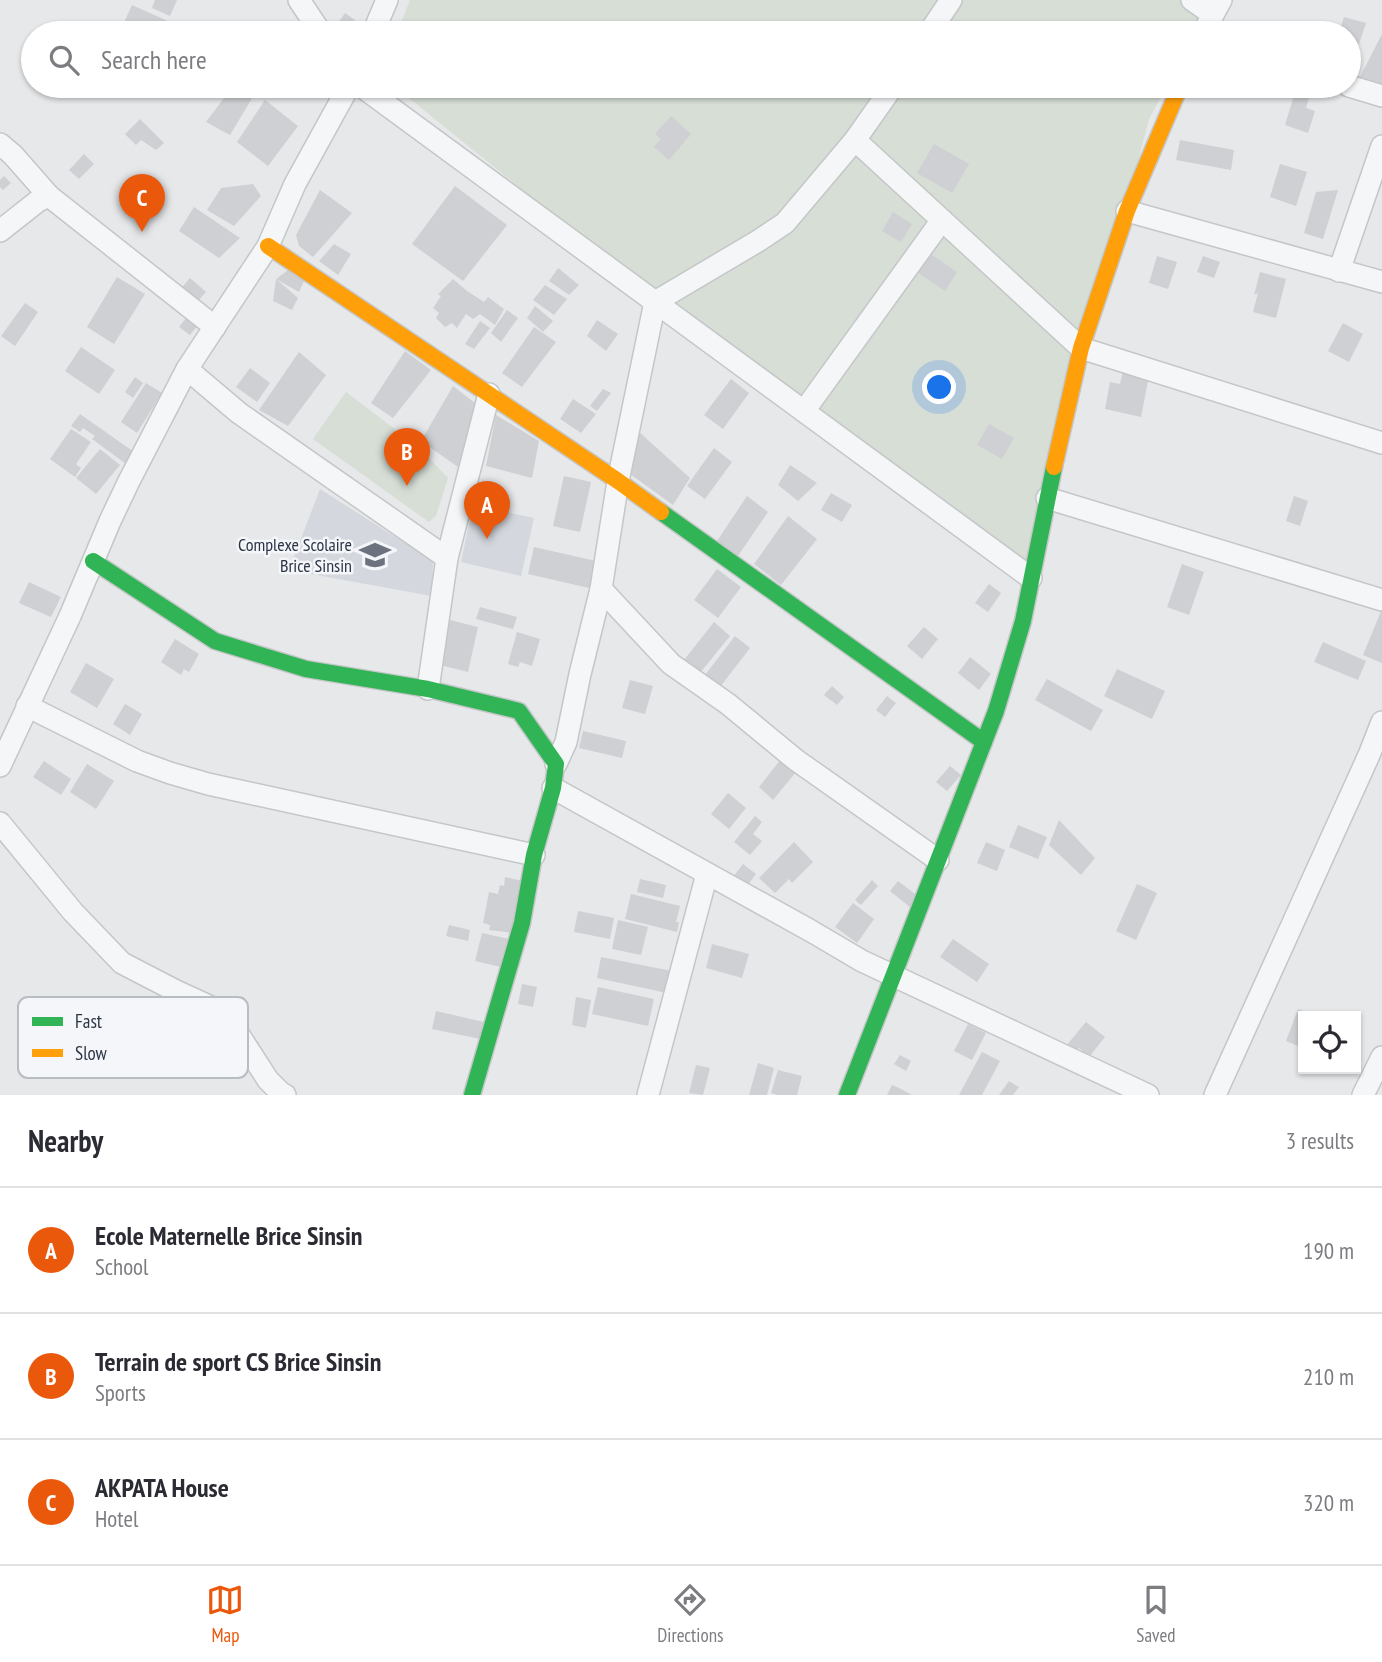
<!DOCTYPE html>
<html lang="en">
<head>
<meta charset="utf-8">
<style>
	body { margin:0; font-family:"PT Sans Narrow",sans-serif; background:#f2f2f3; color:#2b2b33 }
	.controls { position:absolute; right:21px; bottom:21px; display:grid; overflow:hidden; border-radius:0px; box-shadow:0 2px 5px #0004 }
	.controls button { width:63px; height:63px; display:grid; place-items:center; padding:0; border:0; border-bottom:2px solid #e1e1e2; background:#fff; color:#2b2b33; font:35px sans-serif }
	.you { position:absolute; left:940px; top:388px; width:24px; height:24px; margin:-18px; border:5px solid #fff; border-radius:50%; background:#1a73e8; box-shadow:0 0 0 10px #1a73e833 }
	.badge { display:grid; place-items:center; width:46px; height:46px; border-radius:50%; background:#ea580c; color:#fff; font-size:23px; font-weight:700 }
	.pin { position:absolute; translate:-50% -58px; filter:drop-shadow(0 2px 4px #0008) }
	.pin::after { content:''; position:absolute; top:37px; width:24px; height:21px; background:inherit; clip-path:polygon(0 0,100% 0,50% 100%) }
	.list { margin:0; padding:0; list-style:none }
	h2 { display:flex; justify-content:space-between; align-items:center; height:91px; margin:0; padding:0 28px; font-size:30px }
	h2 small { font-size:23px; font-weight:400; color:#7c7c81 }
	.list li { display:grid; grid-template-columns:46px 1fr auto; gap:21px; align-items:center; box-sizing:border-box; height:126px; padding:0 28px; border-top:2px solid #e1e1e2 }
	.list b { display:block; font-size:26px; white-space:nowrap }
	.list p { margin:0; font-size:23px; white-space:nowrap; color:#7c7c81 }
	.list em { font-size:23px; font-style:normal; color:#7c7c81 }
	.icon { flex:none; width:38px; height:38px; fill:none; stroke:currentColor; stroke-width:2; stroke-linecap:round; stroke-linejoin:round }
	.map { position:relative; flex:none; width:1382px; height:1095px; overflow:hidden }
	.search { position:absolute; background:#fff; box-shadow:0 2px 5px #0004; left:21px; right:21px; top:21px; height:77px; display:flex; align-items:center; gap:18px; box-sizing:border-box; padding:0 24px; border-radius:38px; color:#7c7c81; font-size:26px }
	.sheet { height:469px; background:#fff }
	nav { display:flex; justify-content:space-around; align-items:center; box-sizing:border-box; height:98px; border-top:2px solid #e1e1e2; background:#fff; font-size:19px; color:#7c7c81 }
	nav a { display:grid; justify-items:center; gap:4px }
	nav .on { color:#ea580c }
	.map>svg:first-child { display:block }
</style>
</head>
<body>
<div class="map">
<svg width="1382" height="1095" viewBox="0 0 1382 1095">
	<rect width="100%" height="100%" fill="#e6e8ea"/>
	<g fill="#d4d7dd">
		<polygon points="320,489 433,561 432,596 289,570"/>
		<polygon points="473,505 534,518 521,576 461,562"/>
	</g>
	<g fill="#d6ded6">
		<polygon points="410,0 1184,0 1198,10 1199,29 1197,33 397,33"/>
		<polygon points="394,86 1167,86 1149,119 1031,567 654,296"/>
		<polygon points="346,392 417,446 448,478 436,516 429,522 313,439"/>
	</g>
	<g fill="#ced0d3">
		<polygon points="155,0 177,0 170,16 152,8"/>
		<polygon points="132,5 170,22 165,33 140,33 123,25"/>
		<polygon points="345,13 355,20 351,30 338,23"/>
		<polygon points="1344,17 1366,23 1355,56 1349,54 1349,33 1339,33"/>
		<polygon points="1382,34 1382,88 1360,77"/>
		<polygon points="233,86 248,86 253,92 251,100 230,135 206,122"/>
		<polygon points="1296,89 1310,94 1306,108 1315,111 1308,133 1285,125"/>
		<polygon points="265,100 298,126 268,166 237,142"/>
		<polygon points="671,116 691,134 669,160 654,147 661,139 655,134"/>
		<polygon points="140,119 164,143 156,150 141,140 136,145 125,134"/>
		<polygon points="1180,140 1234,150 1231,170 1176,160"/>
		<polygon points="934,144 969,164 952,193 917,173"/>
		<polygon points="84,154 94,164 79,179 69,170"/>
		<polygon points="1280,164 1307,172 1296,206 1270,197"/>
		<polygon points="4,176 11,183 3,190 0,187 0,180"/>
		<polygon points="253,184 261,196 234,226 207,210 221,188"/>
		<polygon points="455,186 507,225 463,281 412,244"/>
		<polygon points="320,190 352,213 313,257 299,246 296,235"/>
		<polygon points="1338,190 1323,239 1304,233 1316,192"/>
		<polygon points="194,207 240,238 219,258 179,231"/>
		<polygon points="893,212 912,224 901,242 882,231"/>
		<polygon points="334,244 351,254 338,275 319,261"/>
		<polygon points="929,253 957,272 945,291 917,272"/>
		<polygon points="1157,256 1177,262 1168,289 1149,283"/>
		<polygon points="1203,256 1220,262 1214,278 1197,272"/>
		<polygon points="291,268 304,281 299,292 276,279"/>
		<polygon points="558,268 579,285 569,295 549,281"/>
		<polygon points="1260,272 1286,279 1276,318 1253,312 1258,293 1254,295"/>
		<polygon points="117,277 145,294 114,344 87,327"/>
		<polygon points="190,278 206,292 195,304 179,291"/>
		<polygon points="276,279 298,298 292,310 273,301"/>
		<polygon points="453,279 467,291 484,302 488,297 504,309 495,325 480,314 473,319 466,314 457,328 452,323 445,327 436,318 439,313 433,308 441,296 438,294"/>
		<polygon points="545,285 567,299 554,315 533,300"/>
		<polygon points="25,303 38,312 15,346 1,336"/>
		<polygon points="535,306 553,321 543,332 527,318"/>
		<polygon points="507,310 518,318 501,342 491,333"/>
		<polygon points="187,317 198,325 190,335 179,327"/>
		<polygon points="597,320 618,334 606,351 587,336"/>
		<polygon points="480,321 490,328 474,349 465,344"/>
		<polygon points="1343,323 1363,334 1349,362 1328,351"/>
		<polygon points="534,327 556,342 522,387 502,373"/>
		<polygon points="81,347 115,370 99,394 65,371"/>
		<polygon points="405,351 431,370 393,418 371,403"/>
		<polygon points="299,352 326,375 288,426 259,410"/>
		<polygon points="250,368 270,383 257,402 236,387"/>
		<polygon points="1123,371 1149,376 1141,417 1105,409 1110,382 1120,384"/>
		<polygon points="135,377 143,383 133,398 125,392"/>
		<polygon points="731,379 749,393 723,429 704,415"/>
		<polygon points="146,383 162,393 137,433 121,422"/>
		<polygon points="453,386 475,403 458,467 421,441"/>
		<polygon points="603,389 611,393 597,411 590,406"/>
		<polygon points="573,399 596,414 581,433 560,419"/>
		<polygon points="80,414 134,452 126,464 92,439 95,436 83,428 80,432 71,426"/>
		<polygon points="496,415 539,441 532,478 486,466"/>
		<polygon points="989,424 1014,438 1002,459 977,445"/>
		<polygon points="71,429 91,442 76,464 81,468 75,477 50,459"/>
		<polygon points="638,431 690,478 673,505 630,474"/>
		<polygon points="714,448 732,462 705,499 687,486"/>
		<polygon points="100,449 120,465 96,494 76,478"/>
		<polygon points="790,465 817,483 798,501 778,485"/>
		<polygon points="564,476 591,482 580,532 553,526"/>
		<polygon points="831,493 852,505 842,522 821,510"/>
		<polygon points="747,496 768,512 738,556 717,541"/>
		<polygon points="1294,496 1308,501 1300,526 1286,521"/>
		<polygon points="788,516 817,539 781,585 754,564"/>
		<polygon points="534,547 596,561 589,588 528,574"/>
		<polygon points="1182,564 1204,572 1189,615 1167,607"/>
		<polygon points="717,569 741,587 718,618 694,600"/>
		<polygon points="29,582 61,597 51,617 19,603"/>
		<polygon points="989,584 1001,593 988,612 975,603"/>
		<polygon points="480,607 517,617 513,629 476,619"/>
		<polygon points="1382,609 1382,663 1363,655"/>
		<polygon points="450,620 478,627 468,672 440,665"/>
		<polygon points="714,622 730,636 700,673 684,660"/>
		<polygon points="924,627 938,639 922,659 907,646"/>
		<polygon points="517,632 540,639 532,666 520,662 518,667 508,664"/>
		<polygon points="735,636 750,648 720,687 705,675"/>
		<polygon points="175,639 199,654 189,672 184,669 181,675 161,662"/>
		<polygon points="1323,642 1366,661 1358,680 1314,662"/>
		<polygon points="970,657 991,674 979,690 958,673"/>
		<polygon points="86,663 114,679 97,708 70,692"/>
		<polygon points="1117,669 1165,691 1152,719 1104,696"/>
		<polygon points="1047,679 1103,710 1091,731 1035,700"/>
		<polygon points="630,680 653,686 645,714 622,708"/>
		<polygon points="832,686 844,697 837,705 824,695"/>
		<polygon points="887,696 896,703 885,717 876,710"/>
		<polygon points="125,704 142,714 130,735 113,724"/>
		<polygon points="583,731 626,741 622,758 579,748"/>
		<polygon points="781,759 796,772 773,800 759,787"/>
		<polygon points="44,761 71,779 61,795 33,777"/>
		<polygon points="87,764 114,781 96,809 70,792"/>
		<polygon points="950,766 961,775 947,791 936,782"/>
		<polygon points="728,793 746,808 729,829 711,814"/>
		<polygon points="755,816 762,822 753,834 762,841 750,855 734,842"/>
		<polygon points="1059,820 1095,858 1081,875 1049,845"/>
		<polygon points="1018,825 1047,837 1038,859 1009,847"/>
		<polygon points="794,842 813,862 792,883 789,879 775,893 759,878"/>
		<polygon points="986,842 1005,850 997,871 977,863"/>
		<polygon points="743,864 756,874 747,886 734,876"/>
		<polygon points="505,877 523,881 514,933 489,930 490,925 483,923 489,892 498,894 500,885 504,886"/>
		<polygon points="640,879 666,885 663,898 637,892"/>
		<polygon points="872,880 878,886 861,905 855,900"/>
		<polygon points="898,881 919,897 911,908 890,891"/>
		<polygon points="1137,884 1157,893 1136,940 1116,931"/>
		<polygon points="631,894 680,906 676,922 679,922 677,932 625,919"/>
		<polygon points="853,903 874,919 857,943 835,927"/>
		<polygon points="578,911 614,918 610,939 574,932"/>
		<polygon points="618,920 648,927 641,955 612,949"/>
		<polygon points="449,925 470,930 468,941 446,936"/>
		<polygon points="482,933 513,940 505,968 475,961"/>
		<polygon points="953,939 989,964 977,982 940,957"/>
		<polygon points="712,944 749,954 742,978 706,968"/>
		<polygon points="601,957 672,971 667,993 597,978"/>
		<polygon points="522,984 537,987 533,1007 518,1004"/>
		<polygon points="598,987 654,999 648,1026 592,1014"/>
		<polygon points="576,997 591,1000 586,1028 572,1025"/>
		<polygon points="1298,1009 1315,1016 1303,1016 1303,1048 1286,1041"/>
		<polygon points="436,1011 488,1023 485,1040 432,1029"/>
		<polygon points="1086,1022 1105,1037 1089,1057 1079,1048 1075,1054 1066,1046"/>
		<polygon points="968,1024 986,1033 972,1060 954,1051"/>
		<polygon points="982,1052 1000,1061 982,1095 959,1095"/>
		<polygon points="900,1055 911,1061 906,1071 894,1064"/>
		<polygon points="758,1063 774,1068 767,1095 749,1095"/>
		<polygon points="696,1065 710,1068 703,1095 689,1093"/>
		<polygon points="778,1070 802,1076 797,1095 778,1095 771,1093"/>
		<polygon points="1009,1081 1019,1087 1013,1095 999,1095"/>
		<polygon points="892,1085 897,1087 912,1095 887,1095"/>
	</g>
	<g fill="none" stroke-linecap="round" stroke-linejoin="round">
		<defs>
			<g id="street">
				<polyline points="299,0 321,33"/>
				<polyline points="1192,0 1212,14"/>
				<polyline points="373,33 387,0"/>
				<polyline points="929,33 951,0"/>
				<polyline points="1203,33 1221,0"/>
				<polyline points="361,86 1031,578"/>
				<polyline points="1349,86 1382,96"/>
				<polyline points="855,140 1081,348 1382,443"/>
				<polyline points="0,144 13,155 49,196 38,201 0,231"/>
				<polyline points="49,196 215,327"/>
				<polyline points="1127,211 1382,282"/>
				<polyline points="1339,271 1382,146"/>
				<polyline points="187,369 239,413 447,558"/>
				<polyline points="804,411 942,220"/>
				<polyline points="1047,498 1382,600"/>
				<polyline points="601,589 671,664 728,704 796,760 938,860"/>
				<polyline points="428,689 447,558 489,394"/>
				<polyline points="27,706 137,761 170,773 208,784 534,855"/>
				<polyline points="556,764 566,742 580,674 601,589 618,481 655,302 758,241 785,223 855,140 893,86"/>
				<polyline points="0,766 70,616 110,521 129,481 187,369 268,246 295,184 349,86"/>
				<polyline points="553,788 811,931 862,961 1148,1095"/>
				<polyline points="0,823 73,912 122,963 176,991 213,1008 227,1020 239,1035 268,1080 281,1093 285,1095"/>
				<polyline points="648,1095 707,874"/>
				<polyline points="1215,1095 1369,755 1382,722"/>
				<polyline points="1363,1095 1382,1057"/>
			</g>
			<g id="fast">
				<polyline points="661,512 984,742"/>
				<polyline points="93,561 215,641 306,669 428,689 519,711 556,764 553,788 534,855 522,923 472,1095"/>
				<polyline points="847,1095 996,711 1023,621 1054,467"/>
			</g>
			<g id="slow">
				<polyline points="268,246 618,481 661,512"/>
				<polyline points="1054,467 1081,348 1127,211 1180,86"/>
			</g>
		</defs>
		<use href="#street" stroke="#c4c6c8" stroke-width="24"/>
		<use href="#fast" stroke="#c4c6c8" stroke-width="19"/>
		<use href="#slow" stroke="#c4c6c8" stroke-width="19"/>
		<use href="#street" stroke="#f5f6f7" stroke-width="21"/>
		<use href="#fast" stroke="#30b455" stroke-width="16"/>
		<use href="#slow" stroke="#ff9f0a" stroke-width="16"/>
	</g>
	<defs>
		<symbol id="school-bare" viewBox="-9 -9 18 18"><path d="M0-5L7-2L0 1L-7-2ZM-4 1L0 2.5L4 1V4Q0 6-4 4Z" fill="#6c737f" stroke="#f4f6f9" stroke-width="2.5" paint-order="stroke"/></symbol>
	</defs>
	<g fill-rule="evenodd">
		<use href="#school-bare" x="353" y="533" width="44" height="44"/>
	</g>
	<g text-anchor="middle" stroke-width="5" stroke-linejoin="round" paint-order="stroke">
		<g font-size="18" fill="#2b3445" stroke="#f4f6f9" text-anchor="end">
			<text x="352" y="551">Complexe Scolaire<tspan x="352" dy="21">Brice Sinsin</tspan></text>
		</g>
	</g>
	<rect x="18" y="997" width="230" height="81" rx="10" fill="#f4f6f9" stroke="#b8bcc3" stroke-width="2"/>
	<rect x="32" y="1017" width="31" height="9" fill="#30b455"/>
	<rect x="32" y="1049" width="31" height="8" fill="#ff9f0a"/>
	<g font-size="19" fill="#2b3445">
		<text x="75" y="1028">Fast</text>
		<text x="75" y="1060">Slow</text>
	</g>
</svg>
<div class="controls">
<button><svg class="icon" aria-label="locate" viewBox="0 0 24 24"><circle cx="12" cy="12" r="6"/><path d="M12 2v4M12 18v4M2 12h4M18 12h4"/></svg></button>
</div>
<div class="you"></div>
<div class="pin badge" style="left:487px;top:539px">A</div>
<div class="pin badge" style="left:407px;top:486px">B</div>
<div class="pin badge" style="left:142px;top:232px">C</div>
<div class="search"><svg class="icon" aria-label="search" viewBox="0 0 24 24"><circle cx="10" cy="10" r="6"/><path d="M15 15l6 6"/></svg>Search here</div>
</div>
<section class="sheet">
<h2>Nearby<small>3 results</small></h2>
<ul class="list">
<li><span class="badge">A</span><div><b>Ecole Maternelle Brice Sinsin</b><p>School</p></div><em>190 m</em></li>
<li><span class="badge">B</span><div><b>Terrain de sport CS Brice Sinsin</b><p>Sports</p></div><em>210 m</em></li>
<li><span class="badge">C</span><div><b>AKPATA House</b><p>Hotel</p></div><em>320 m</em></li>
</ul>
</section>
<nav>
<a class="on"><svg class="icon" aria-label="map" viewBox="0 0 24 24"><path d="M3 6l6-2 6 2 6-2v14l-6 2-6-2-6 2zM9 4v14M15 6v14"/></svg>Map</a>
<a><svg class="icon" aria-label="directions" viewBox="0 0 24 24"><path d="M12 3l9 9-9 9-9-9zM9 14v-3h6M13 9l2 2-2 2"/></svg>Directions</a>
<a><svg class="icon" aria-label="saved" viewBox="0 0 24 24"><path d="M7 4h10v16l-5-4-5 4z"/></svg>Saved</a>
</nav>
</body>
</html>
